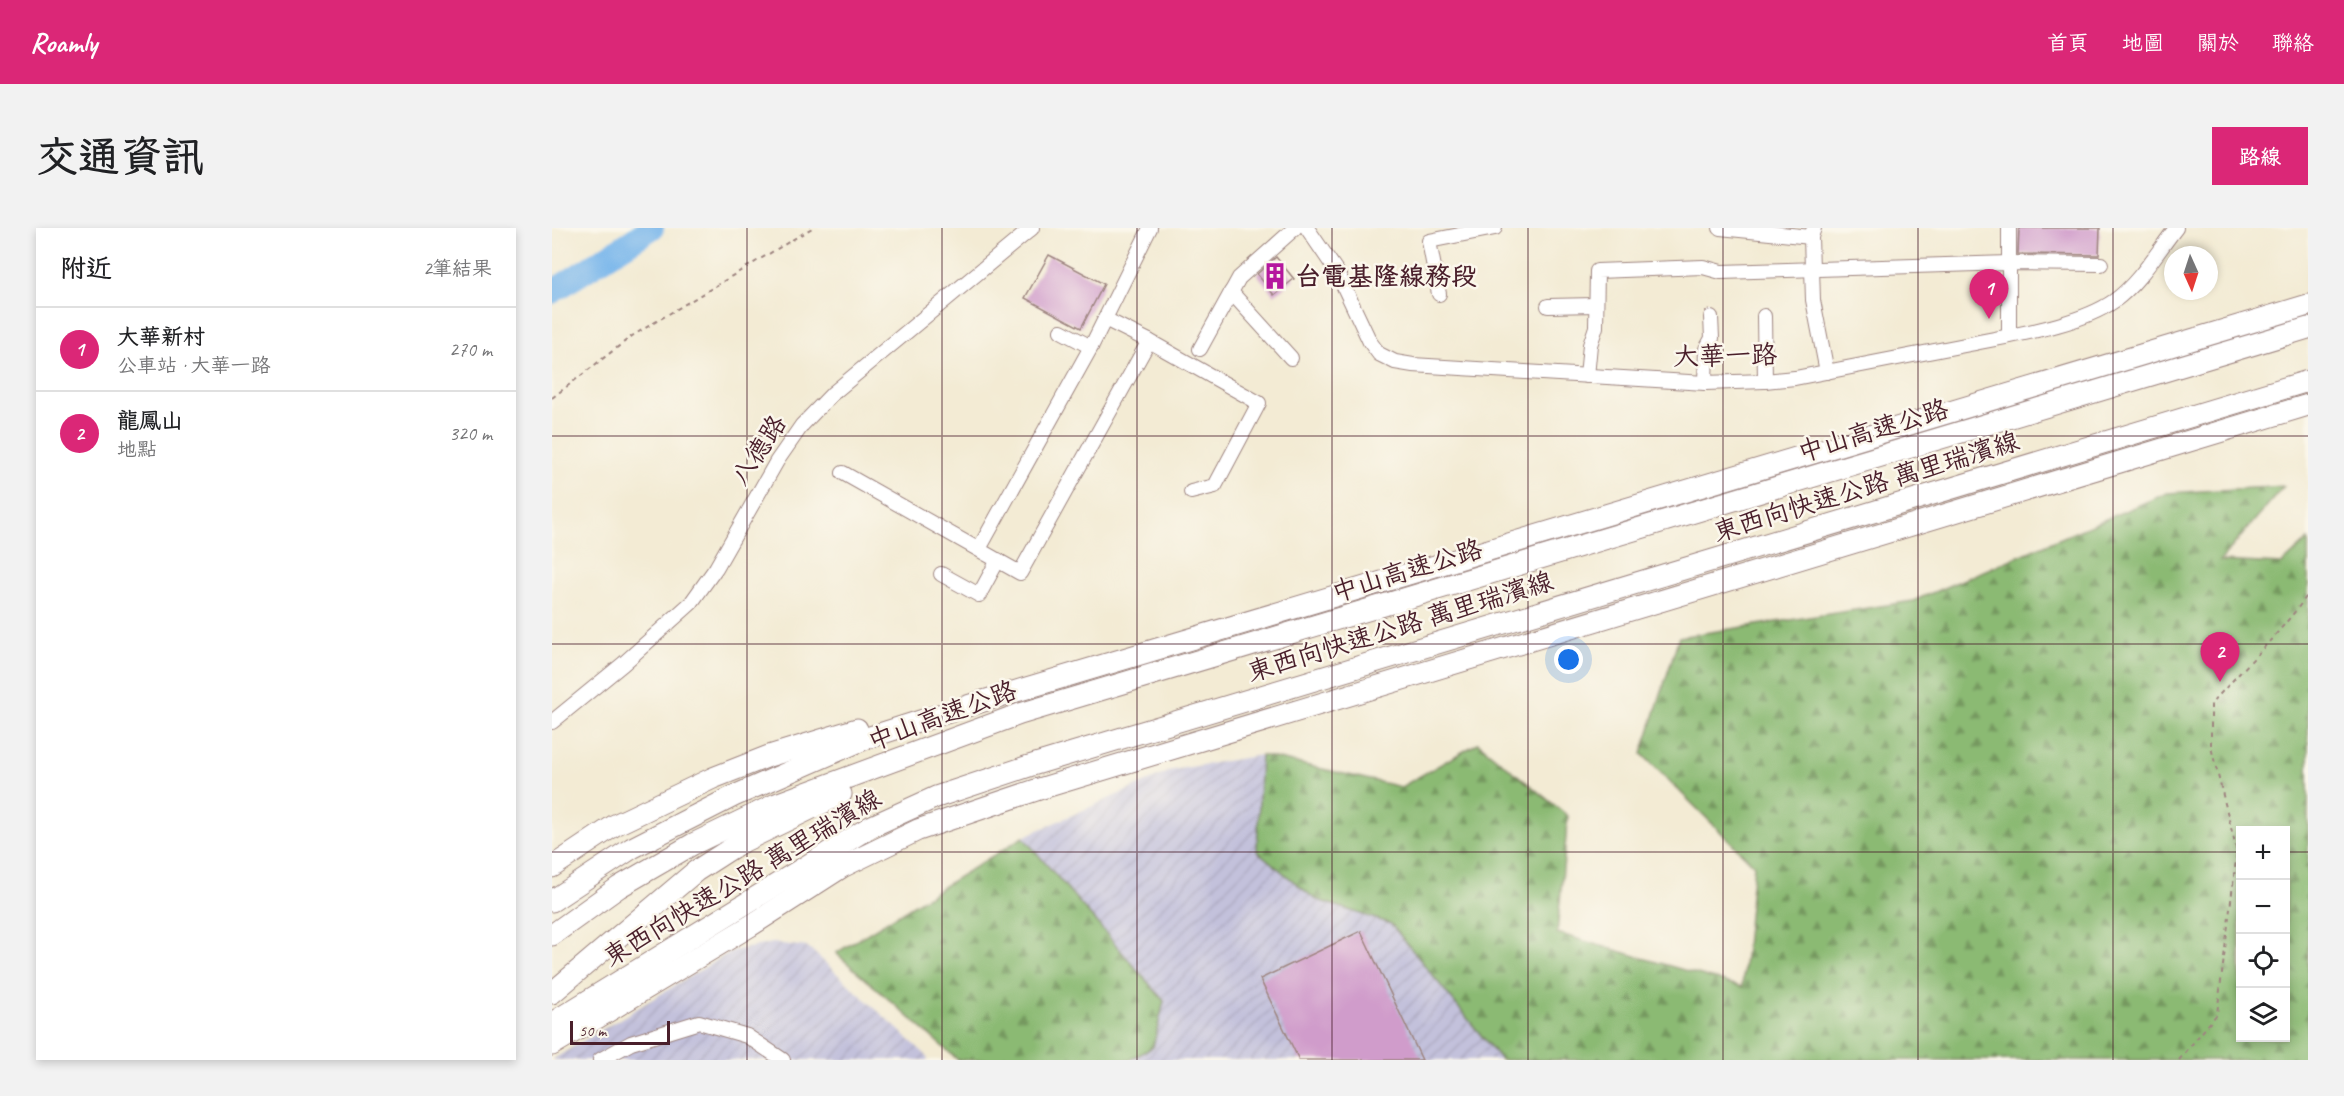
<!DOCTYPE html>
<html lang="zh-TW">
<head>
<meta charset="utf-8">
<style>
	body { margin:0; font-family:Caveat,"LXGW WenKai TC",sans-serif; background:#f2f2f2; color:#202124 }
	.controls { position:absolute; right:18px; bottom:18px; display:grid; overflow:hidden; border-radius:0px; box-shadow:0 3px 9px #0003 }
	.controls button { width:54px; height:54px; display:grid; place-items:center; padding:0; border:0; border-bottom:2px solid #e0e0e0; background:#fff; color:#202124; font:30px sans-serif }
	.compass { position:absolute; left:1612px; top:18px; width:54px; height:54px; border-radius:50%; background:#fff; box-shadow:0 3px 9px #0003; rotate:177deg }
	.scale { position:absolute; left:18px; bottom:15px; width:100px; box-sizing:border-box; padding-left:6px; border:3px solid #4a1f2b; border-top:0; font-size:16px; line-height:21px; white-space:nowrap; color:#4a1f2b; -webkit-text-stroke:4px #fbf7ec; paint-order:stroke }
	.you { position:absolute; left:1017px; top:432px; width:21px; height:21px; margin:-15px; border:4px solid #fff; border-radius:50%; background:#1a73e8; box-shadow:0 0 0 9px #1a73e833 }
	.badge { display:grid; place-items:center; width:39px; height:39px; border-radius:50%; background:#db2777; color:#fff; font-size:20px; font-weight:700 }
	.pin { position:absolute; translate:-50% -50px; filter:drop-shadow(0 2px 3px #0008) }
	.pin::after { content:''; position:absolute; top:32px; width:21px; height:18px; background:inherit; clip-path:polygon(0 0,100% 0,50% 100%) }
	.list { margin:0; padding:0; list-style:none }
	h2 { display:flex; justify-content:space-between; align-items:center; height:78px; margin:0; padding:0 24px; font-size:26px }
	h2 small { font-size:20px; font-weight:400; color:#757577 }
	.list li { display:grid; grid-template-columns:39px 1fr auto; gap:18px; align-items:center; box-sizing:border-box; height:84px; padding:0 24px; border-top:2px solid #e0e0e0 }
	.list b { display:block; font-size:22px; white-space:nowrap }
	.list p { margin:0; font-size:20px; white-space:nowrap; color:#757577 }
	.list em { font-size:20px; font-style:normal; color:#757577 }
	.icon { flex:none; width:33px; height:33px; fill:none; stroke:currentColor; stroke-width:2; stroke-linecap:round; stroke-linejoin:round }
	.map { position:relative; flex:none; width:1756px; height:832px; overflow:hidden; border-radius:0px }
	header { display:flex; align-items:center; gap:36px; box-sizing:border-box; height:84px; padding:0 30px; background:#db2777; color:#fff }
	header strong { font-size:28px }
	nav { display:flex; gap:33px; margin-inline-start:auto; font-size:21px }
	.intro { display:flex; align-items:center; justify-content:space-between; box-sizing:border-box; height:144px; padding:0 36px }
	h1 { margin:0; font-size:42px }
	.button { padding:15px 27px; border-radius:0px; background:#db2777; color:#fff; font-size:21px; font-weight:700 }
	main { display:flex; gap:36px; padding:0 36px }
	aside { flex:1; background:#fff; border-radius:0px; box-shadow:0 3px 9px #0003 }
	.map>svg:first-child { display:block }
</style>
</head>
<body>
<header>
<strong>Roamly</strong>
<nav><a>首頁</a><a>地圖</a><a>關於</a><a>聯絡</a></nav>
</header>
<div class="intro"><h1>交通資訊</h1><a class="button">路線</a></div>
<main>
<aside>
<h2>附近<small>2筆結果</small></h2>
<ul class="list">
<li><span class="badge">1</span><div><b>大華新村</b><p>公車站 · 大華一路</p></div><em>270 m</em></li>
<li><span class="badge">2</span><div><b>龍鳳山</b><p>地點</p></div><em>320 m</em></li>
</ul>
</aside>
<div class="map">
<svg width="1756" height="832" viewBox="0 0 1756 832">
	<defs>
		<pattern id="industrial-furrows" width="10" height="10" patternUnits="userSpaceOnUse" patternTransform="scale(1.5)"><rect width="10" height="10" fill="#c3c1db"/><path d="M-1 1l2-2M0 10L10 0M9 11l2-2" fill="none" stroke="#a9a5bc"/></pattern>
		<pattern id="forest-firs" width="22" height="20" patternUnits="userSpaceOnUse" patternTransform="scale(1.5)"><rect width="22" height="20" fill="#8bba73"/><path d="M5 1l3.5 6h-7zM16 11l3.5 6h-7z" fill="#74975f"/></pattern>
	</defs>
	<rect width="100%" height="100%" fill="#fbf7ec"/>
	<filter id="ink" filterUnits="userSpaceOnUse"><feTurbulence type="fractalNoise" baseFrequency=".0167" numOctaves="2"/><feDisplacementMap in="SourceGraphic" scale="12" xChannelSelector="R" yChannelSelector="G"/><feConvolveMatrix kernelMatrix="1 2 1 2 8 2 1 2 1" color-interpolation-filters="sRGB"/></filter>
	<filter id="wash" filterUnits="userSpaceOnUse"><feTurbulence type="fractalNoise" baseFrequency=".008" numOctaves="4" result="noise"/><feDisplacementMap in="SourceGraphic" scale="24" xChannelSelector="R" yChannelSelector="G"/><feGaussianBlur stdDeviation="1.35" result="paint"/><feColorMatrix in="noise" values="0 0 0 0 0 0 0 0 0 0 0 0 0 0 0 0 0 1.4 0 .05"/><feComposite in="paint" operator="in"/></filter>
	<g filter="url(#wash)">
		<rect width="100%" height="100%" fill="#f3ebd4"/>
		<g fill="url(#industrial-furrows)">
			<polygon points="709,527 705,623 763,671 839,696 949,832 578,832 601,819 612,773 471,609 621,542"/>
			<polygon points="221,715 256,719 374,827 376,832 0,832 180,723"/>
		</g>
		<g fill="url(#forest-firs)" stroke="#6a6c4f" stroke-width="1.5" fill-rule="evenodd">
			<path d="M1732 258 1668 333 1730 336 1756 312V832H949L839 696 763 671 705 623 709 527 849 559 926 515 1016 588 1005 705 1190 759 1202 637 1090 526 1127 409 1361 373 1615 265ZM1688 602H1734V810H1688Z"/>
			<polygon points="471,609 612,773 601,819 578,832 406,832 284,725"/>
		</g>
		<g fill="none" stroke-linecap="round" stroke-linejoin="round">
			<polyline stroke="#78b6eb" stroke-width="24" points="0,64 100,0"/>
		</g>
		<g id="blocks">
			<g fill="#d09ccb">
				<polygon points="1467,0 1548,0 1547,27 1466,26"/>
				<polygon points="497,27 552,56 529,100 473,70"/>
				<polygon points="724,29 742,51 722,67 705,46"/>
				<polygon points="809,703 870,832 747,832 708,751"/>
			</g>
		</g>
	</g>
	<g filter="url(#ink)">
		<use href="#blocks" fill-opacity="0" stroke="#9e8580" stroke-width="1.5"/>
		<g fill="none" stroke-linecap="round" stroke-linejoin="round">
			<defs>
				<g id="minor">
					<path d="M755 0 785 44 818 114 827 126 843 134 861 137 1153 155 1213 153 1243 150C1301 139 1360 127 1418 116 1460 107 1526 98 1562 73 1587 55 1605 24 1624 0"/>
					<polyline points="1168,0 1259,9"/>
					<polyline points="1262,0 1259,9 1261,72 1275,144"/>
					<polyline points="1457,0 1457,108"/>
					<polyline points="679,64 739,130"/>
					<polyline points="887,66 877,13 943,0"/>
					<polyline points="996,78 1044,77"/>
					<polyline points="1212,88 1213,153"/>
					<polyline points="509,103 539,119 598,0"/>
					<polyline points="597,113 707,175 663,258 639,264"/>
					<polyline points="648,121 687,50 743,0"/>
					<polyline points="1035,148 1038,117 1044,99 1045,43 1151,39 1169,44 1457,35 1549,36"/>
					<polyline points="1153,155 1154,121 1160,110 1159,89"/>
					<polyline points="291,245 468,345 597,113 553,91"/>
					<polyline points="427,321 539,119"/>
					<polyline points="389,346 427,367 446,332"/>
					<polyline points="0,494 71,436 139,375 164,340 225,233 250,197 280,166 480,0"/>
					<polyline points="48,832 79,815 147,794 195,808 231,832"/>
				</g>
				<g id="highway">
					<polyline points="0,639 63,597 161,550 217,528 305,501"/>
					<polyline points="0,673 80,620 182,568 315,510 428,474 1756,77"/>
					<polyline points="0,707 67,659 141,616 224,576 468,486 1756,100"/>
					<polyline points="0,765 144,643 186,616 289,566"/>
					<polyline points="0,795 318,599 384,569 477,538 1756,153"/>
					<polyline points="0,817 198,698 290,639 366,602 487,561 1756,177"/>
				</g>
			</defs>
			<use href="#minor" stroke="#9e8580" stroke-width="16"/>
			<use href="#highway" stroke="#9e8580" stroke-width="23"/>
			<g stroke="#9e8580" stroke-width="2" stroke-dasharray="4.5 4.5" stroke-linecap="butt">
				<polyline points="0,170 80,108 260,0"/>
				<path d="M1627 832 1665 786 1685 624 1659 519V476C1691 440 1729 405 1756 366"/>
			</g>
			<use href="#minor" stroke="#fff" stroke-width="14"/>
			<use href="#highway" stroke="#fff" stroke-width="21"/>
		</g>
	</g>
	<path fill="none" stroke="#4a1f2b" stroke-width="1.5" stroke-opacity="0.55" d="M195 0V832M390 0V832M585 0V832M780 0V832M976 0V832M1171 0V832M1366 0V832M1561 0V832M0 208H1756M0 416H1756M0 624H1688M1734 624H1756"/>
	<defs>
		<symbol id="building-bare" viewBox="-9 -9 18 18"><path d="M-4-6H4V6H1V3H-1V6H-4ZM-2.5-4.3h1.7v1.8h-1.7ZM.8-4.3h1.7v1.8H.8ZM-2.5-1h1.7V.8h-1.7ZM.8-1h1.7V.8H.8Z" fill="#b5179e" stroke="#fbf7ec" stroke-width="2.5" paint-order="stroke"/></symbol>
	</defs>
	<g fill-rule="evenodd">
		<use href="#building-bare" x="704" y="29" width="38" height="38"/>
	</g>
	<g text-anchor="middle" stroke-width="5" stroke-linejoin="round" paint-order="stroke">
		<g font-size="26" font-weight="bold" fill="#4a1f2b" stroke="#fbf7ec" text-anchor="start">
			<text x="743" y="57">台電基隆線務段</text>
		</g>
		<g font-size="26" fill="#4a1f2b" stroke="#fbf7ec">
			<text transform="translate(1173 127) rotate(-1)" y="9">大華一路</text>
			<text transform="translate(1321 202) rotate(-17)" y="9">中山高速公路</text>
			<text transform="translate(206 222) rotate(-57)" y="9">八德路</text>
			<text transform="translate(1314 258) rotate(-17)" y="9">東西向快速公路 萬里瑞濱線</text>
			<text transform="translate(855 342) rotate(-17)" y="9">中山高速公路</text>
			<text transform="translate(848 398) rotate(-17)" y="9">東西向快速公路 萬里瑞濱線</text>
			<text transform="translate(390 487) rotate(-20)" y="9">中山高速公路</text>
			<text transform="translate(190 649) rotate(-31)" y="9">東西向快速公路 萬里瑞濱線</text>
		</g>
	</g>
</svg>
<div class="controls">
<button>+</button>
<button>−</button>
<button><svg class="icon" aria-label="locate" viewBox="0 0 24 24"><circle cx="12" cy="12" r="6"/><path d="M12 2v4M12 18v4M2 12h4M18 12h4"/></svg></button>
<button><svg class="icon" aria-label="layers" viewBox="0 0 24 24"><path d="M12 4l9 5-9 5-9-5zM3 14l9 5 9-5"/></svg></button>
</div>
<svg class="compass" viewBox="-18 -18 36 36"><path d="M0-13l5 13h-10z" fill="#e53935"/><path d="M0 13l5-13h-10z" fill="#757577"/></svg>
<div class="scale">50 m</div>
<div class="you"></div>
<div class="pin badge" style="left:1437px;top:91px">1</div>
<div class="pin badge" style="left:1668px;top:454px">2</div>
</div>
</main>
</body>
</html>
